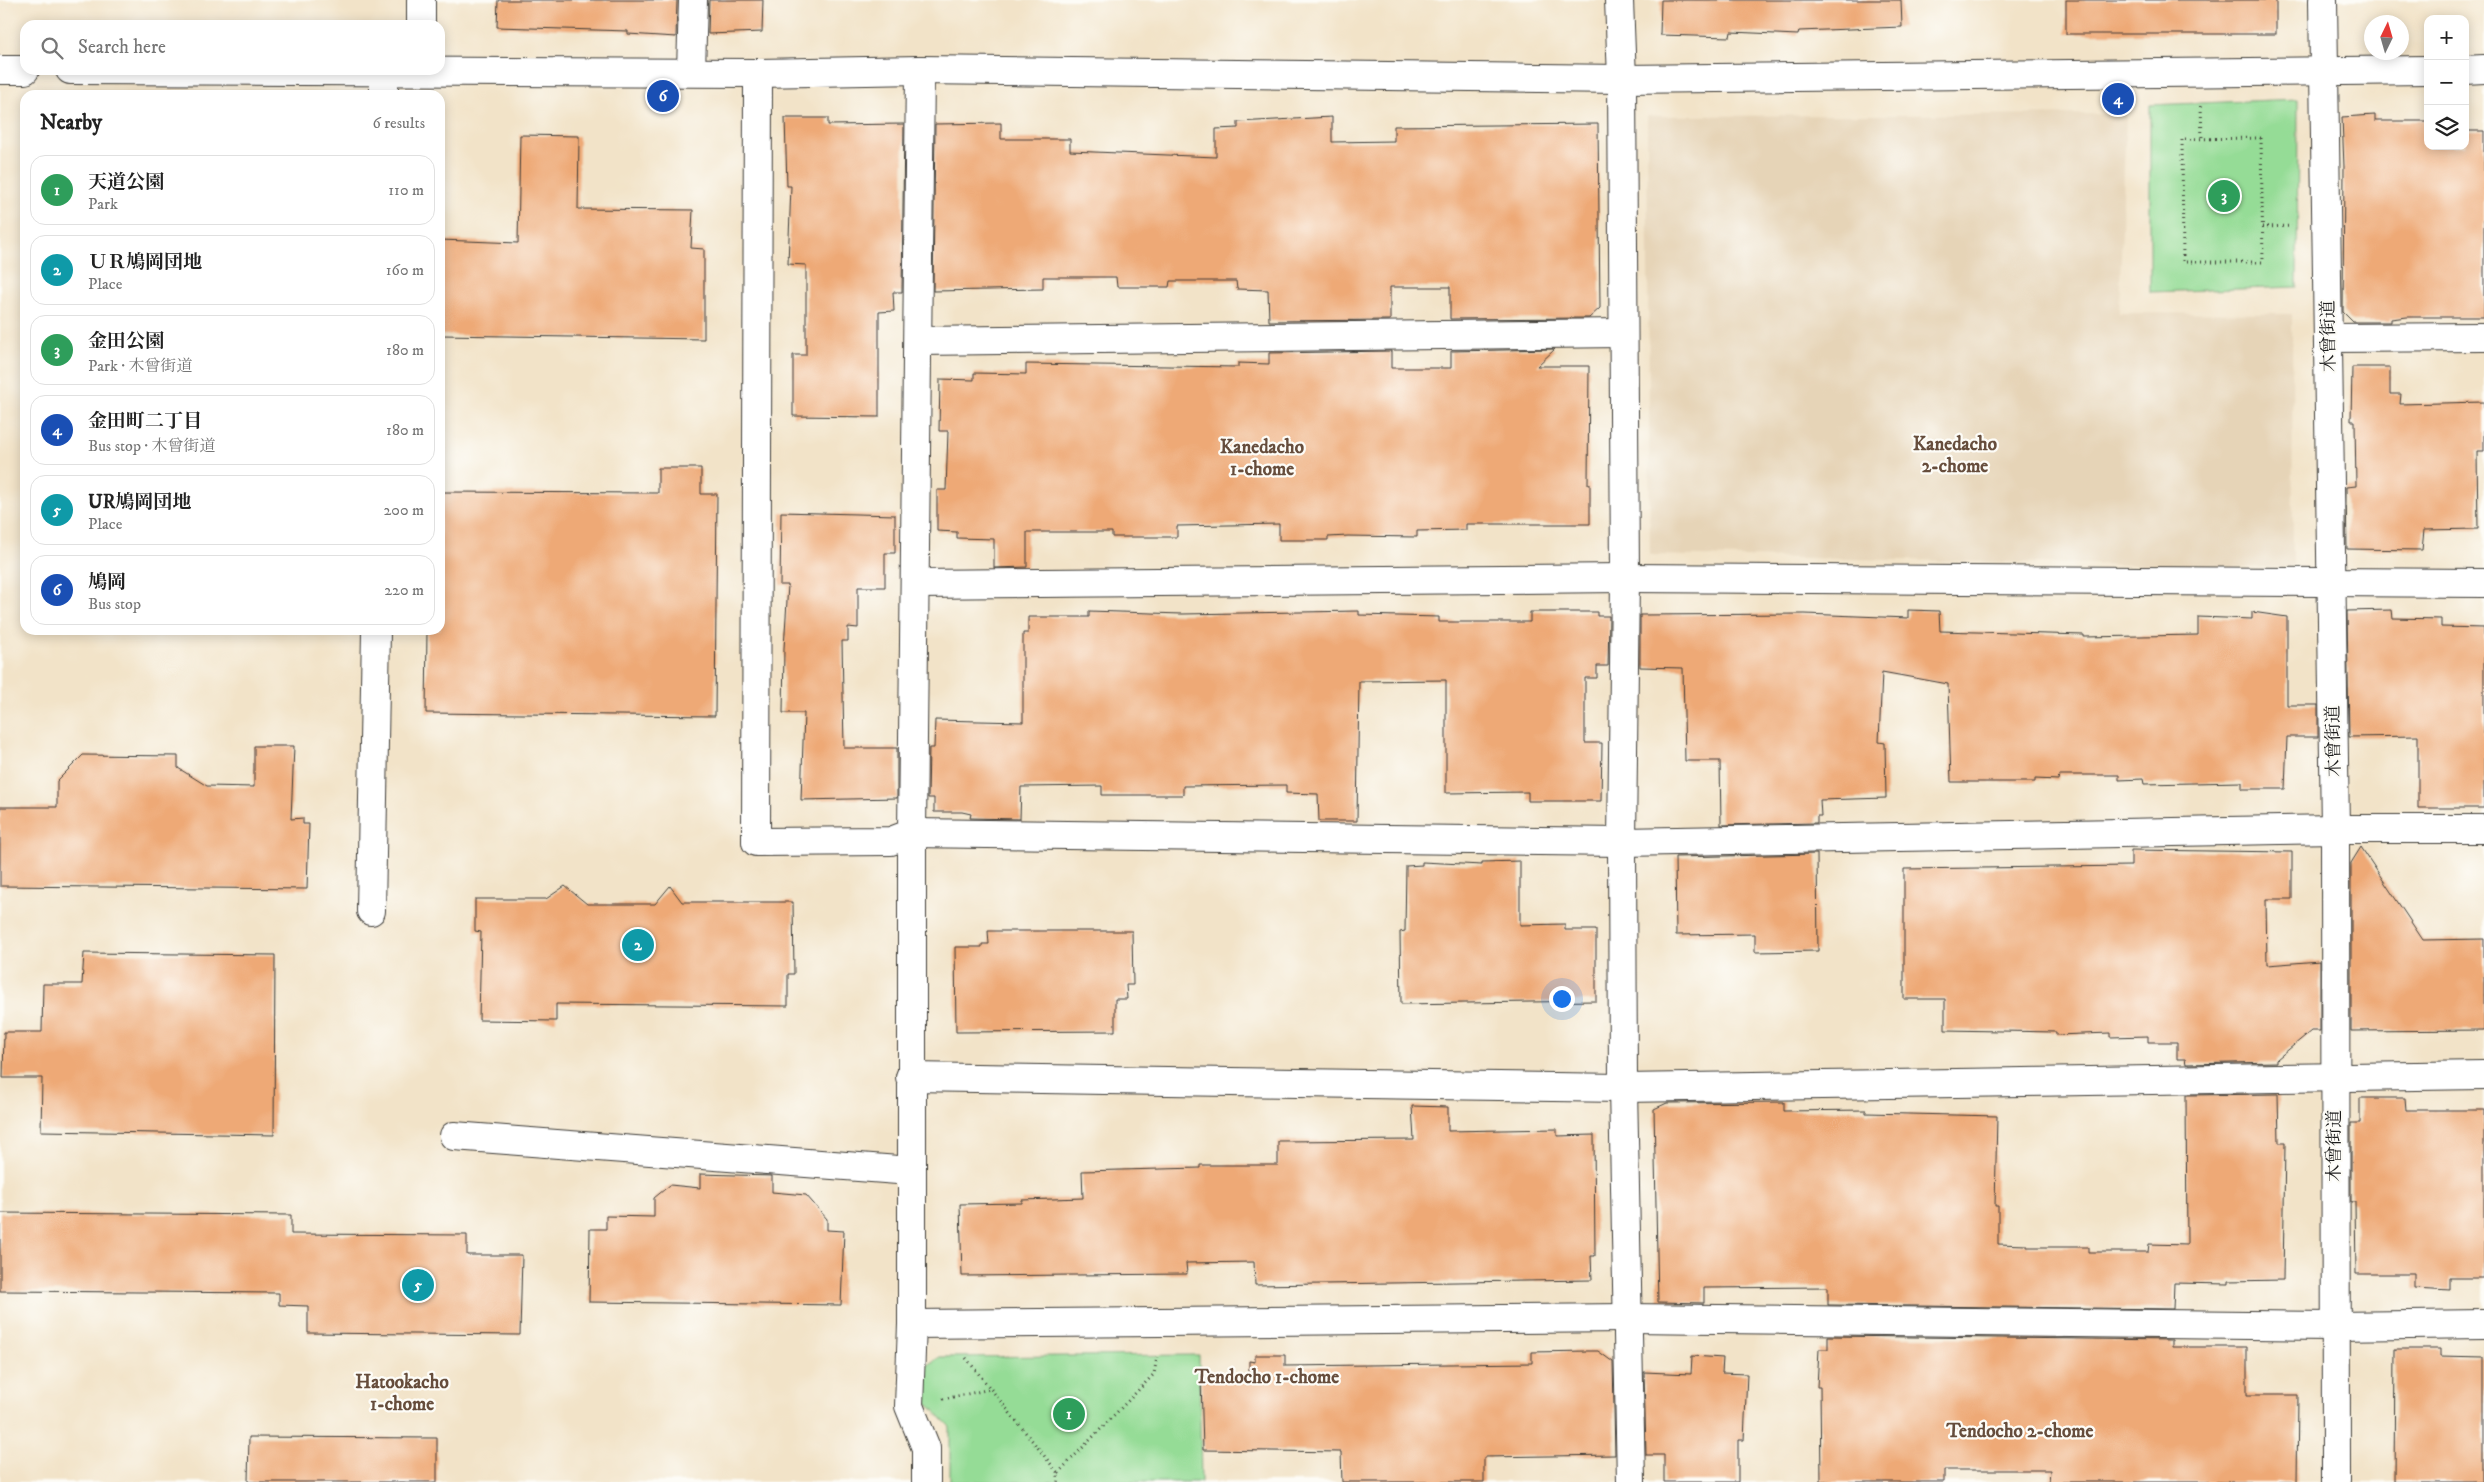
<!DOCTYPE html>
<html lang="en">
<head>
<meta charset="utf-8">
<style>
	body { margin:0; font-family:"IM FELL DW Pica","Noto Serif JP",serif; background:#f6f6f6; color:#222 }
	.controls { position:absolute; right:15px; top:15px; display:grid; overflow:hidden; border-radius:10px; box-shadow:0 2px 12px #0003 }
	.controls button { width:45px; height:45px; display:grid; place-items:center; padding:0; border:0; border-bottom:1px solid #e0e0e0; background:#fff; color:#222; font:25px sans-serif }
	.compass { position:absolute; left:2364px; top:15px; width:45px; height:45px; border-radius:50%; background:#fff; box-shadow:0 2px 12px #0003; rotate:5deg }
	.you { position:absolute; left:1561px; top:998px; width:18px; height:18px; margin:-12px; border:4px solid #fff; border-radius:50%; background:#1a73e8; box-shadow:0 0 0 8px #1a73e833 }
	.badge { display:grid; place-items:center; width:32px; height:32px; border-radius:50%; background:#b5179e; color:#fff; font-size:16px; font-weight:700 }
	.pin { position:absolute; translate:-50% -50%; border:2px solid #fff; box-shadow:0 1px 5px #0006 }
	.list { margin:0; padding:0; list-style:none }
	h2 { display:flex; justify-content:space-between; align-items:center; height:65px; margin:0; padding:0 20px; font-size:21px }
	h2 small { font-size:16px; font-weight:400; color:#767676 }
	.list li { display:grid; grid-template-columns:32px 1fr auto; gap:15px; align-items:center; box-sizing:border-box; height:70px; margin:0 10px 10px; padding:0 10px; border:1px solid #e0e0e0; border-radius:15px }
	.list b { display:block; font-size:19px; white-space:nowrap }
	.list p { margin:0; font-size:16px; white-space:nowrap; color:#767676 }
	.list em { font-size:16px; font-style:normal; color:#767676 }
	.icon { flex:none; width:28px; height:28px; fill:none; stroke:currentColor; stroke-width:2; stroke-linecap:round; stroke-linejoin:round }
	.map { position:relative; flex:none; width:2484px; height:1482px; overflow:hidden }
	.search { position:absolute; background:#fff; box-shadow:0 2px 12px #0003; left:20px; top:20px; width:425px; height:55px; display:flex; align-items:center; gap:12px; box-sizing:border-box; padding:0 18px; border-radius:15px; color:#767676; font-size:19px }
	.panel { position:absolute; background:#fff; box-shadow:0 2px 12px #0003; left:20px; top:90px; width:425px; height:545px; border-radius:15px }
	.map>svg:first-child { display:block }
</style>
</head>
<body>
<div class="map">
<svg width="2484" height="1482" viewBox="0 0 2484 1482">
	<rect width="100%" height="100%" fill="#fdfcf7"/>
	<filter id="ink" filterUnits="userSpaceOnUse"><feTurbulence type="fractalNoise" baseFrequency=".02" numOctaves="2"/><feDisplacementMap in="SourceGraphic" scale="10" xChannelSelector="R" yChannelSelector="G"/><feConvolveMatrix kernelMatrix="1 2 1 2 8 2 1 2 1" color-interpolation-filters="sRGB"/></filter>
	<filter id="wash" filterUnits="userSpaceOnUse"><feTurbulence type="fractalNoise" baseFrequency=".0096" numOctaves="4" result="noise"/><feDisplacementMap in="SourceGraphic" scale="20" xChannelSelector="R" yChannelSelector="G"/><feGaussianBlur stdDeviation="1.12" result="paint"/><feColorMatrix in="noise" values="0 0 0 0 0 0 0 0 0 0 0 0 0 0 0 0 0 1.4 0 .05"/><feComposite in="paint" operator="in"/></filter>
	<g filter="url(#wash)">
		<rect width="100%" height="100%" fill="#f2e3c8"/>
		<polygon fill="#e6d4b7" points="2126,114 2119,313 2292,314 2293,568 1650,555 1647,116"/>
		<g fill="#95dc96" stroke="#587c59">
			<polygon points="2298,99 2297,287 2150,292 2150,105"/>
			<polygon points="1199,1355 1201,1482 950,1482 950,1427 925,1401 924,1367 940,1357"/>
		</g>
		<g id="blocks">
			<g fill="#eea976">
				<polygon points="498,0 677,0 676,37 628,34 628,31 497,27"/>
				<polygon points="709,0 763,0 762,32 708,34"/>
				<polygon points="1661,0 1901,0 1902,27 1799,31 1798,35 1731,32 1730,37 1660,35"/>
				<rect x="2066" y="0" width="210" height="34"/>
				<polygon points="2375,115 2375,121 2428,121 2428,146 2465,146 2465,131 2484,131 2484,317 2407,317 2391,319 2391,322 2353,322 2343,312 2344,167 2342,117"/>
				<polygon points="1332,117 1332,142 1394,141 1394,126 1598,124 1600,308 1589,318 1450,319 1450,287 1390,287 1390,320 1269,321 1268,290 1237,289 1236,281 1170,281 1169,287 1117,287 1116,277 1043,277 1043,289 933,291 935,124 1001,123 1001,139 1070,139 1070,151 1216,157 1216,129 1238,128 1238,122"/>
				<polygon points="785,118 828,118 828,125 904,124 902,292 893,292 894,311 879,312 879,417 793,416 793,355 806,355 806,265 788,264 791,186 787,186"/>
				<polygon points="520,135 579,136 578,209 693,210 691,248 704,249 704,339 440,335 440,240 518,243"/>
				<polygon points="1555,349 1537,366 1589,366 1588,484 1590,484 1590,524 1466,524 1466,530 1417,531 1417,537 1348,536 1328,537 1328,540 1279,540 1279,524 1177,526 1177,537 1112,537 1112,532 1027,532 1027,567 994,568 994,539 957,538 957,532 937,531 937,490 946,490 948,431 939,431 940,379 974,380 974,373 1026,374 1026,364 1238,367 1238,363 1269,364 1269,353 1391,351 1391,368 1451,368 1451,351"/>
				<polygon points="2352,367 2390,367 2390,394 2401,394 2400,404 2484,402 2484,451 2477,451 2478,529 2424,530 2422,550 2347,549 2346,487 2356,486 2355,421 2351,421"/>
				<polygon points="658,468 701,468 701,494 717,494 715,716 426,713 427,630 440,630 440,492 658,493"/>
				<polygon points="781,512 895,515 895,553 885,553 885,587 858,587 858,628 848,627 848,641 842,641 844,748 897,748 897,798 801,800 804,713 783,713 784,648 788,585 780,585"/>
				<polygon points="1908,610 1939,611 1940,631 2084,635 2084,637 2198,635 2198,617 2252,619 2252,612 2287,617 2287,705 2318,705 2318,737 2287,737 2285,789 2242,789 2242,782 2144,784 2143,779 2119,780 2119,775 2059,775 2058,780 2035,779 2035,782 1951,782 1948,684 1882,672 1879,742 1885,743 1886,798 1820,800 1821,816 1817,816 1817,823 1721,825 1720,761 1685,761 1683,668 1640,667 1640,615 1805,614 1908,618"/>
				<polygon points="2392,610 2393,618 2441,619 2441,627 2484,628 2484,808 2418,808 2418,736 2349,737 2347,611"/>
				<polygon points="1089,611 1182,614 1359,611 1359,615 1439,617 1439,622 1530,622 1530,612 1597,612 1597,616 1609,616 1608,666 1597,666 1597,678 1585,678 1585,743 1602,743 1601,801 1528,801 1528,792 1446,793 1446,680 1359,681 1357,821 1319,821 1318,794 1286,793 1286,785 1183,786 1183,795 1102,795 1102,786 1021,787 1020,819 970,818 971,814 962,812 934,812 934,798 928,798 929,748 934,748 935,720 1023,722 1023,633 1028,633 1028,617 1089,617"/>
				<polygon points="254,746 294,746 291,819 303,818 303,824 309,824 307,889 0,886 0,807 57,807 57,781 83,755 178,756 178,768 207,786 254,787"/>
				<polygon points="2361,847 2423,940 2484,939 2484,1030 2351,1031 2351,863"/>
				<polygon points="2131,850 2292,852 2292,899 2266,899 2267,965 2320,961 2320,1031 2311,1031 2277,1059 2277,1062 2186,1064 2185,1059 2177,1059 2177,1042 2148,1042 2148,1036 2110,1037 2110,1033 2056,1035 2056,1032 1945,1030 1945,999 1904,999 1904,869 2131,866"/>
				<polygon points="1817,854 1818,951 1755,952 1755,934 1676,935 1675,857"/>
				<polygon points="1520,861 1520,925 1565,924 1565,930 1596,930 1596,1001 1401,1004 1400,932 1405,931 1406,866 1422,865 1422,862 1482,865 1482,862"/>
				<polygon points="565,886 587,904 655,904 670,886 682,902 793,902 794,974 788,974 788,1006 556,1004 556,1021 479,1020 481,932 475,931 475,899 546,899"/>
				<polygon points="988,931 1132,931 1133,985 1126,985 1127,999 1115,999 1115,1031 956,1032 955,947 982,947 982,944 989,944"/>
				<polygon points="84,953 275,955 274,1135 41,1131 42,1078 3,1078 4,1032 42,1032 43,984 82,984"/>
				<polygon points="2278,1094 2279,1143 2285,1143 2283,1280 2229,1281 2229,1284 2174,1283 2173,1309 1828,1305 1828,1287 1704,1288 1704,1303 1658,1302 1654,1109 1667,1103 1784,1102 1784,1111 1866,1110 1866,1113 1997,1116 1995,1206 1998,1206 1998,1244 2027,1245 2027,1247 2088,1247 2088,1252 2148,1252 2149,1244 2187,1245 2186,1095"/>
				<polygon points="2360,1098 2405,1098 2406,1110 2484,1110 2484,1278 2450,1278 2450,1290 2414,1288 2414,1274 2356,1274 2355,1202 2351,1202 2351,1123 2360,1123"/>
				<polygon points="1412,1106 1448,1107 1448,1131 1557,1129 1557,1136 1594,1135 1595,1256 1591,1256 1592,1280 1255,1285 1254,1262 1186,1263 1187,1274 962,1276 960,1204 1022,1203 1022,1200 1083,1198 1082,1171 1200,1168 1200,1165 1278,1165 1278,1141 1414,1140"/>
				<polygon points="700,1174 772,1176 772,1192 806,1195 827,1219 827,1230 844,1231 841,1305 589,1302 590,1229 606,1229 606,1216 654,1217 654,1198 670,1185 700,1188"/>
				<polygon points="0,1213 291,1215 291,1234 467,1235 467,1255 522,1255 520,1335 308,1333 308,1306 279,1305 279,1293 0,1291"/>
				<polygon points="1828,1336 2172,1340 2172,1347 2247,1347 2247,1395 2298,1395 2297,1482 2049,1482 2050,1470 1944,1470 1944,1482 1821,1482 1820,1387 1817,1387 1819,1349 1828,1349"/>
				<polygon points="2395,1349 2440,1349 2440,1356 2484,1357 2484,1482 2394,1482"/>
				<polygon points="1587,1351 1598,1351 1613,1362 1615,1455 1484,1457 1484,1482 1342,1482 1341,1452 1203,1450 1201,1379 1249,1378 1249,1361 1255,1362 1255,1355 1285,1355 1285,1366 1532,1363 1532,1352"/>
				<polygon points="1692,1356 1723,1358 1722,1373 1747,1374 1744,1440 1738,1440 1738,1482 1664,1482 1664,1455 1646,1455 1644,1372 1691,1374"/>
				<polygon points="249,1437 437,1438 437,1482 248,1482"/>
			</g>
		</g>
	</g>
	<g filter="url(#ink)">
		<use href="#blocks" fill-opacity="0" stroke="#3c3a36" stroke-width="1"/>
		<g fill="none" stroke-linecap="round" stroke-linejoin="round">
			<defs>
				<g id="minor">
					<polyline points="1619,0 1622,79 1625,578 1622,842 1623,1088 1631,1482"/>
					<polyline points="2323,0 2335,829 2336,1482"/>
					<polyline points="421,25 421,0"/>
					<polyline points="0,70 25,70"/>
					<polyline points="70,70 758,73 920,70 1622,79 2428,70"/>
					<polyline points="920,70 912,833 912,1324 909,1406 926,1448 926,1482"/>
					<polyline points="2465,70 2484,69"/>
					<polyline points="691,71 693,0"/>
					<polyline points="758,73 756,842 891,841 912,833 1622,842 2335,829 2484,829"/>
					<polyline points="384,95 384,71"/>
					<polyline points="2328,338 2484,337"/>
					<polyline points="918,341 1623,333"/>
					<polyline points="915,584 1625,578 2484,583"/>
					<polyline points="371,911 376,630"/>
					<polyline points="910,1077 1623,1088 2484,1075"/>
					<polyline points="454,1136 911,1171"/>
					<polyline points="912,1324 1627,1318 2335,1326 2484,1324"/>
				</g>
			</defs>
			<use href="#minor" stroke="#3c3a36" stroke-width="30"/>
			<g stroke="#3c3a36" stroke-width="3" stroke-dasharray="1 4" stroke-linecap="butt">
				<polyline points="2201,106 2202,139"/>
				<polygon points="2261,138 2263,262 2183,262 2182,139"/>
				<polyline points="2262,227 2292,226"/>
				<polyline points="966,1358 1058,1473 1058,1482"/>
				<polyline points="943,1399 991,1389"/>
				<polyline points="1058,1473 1154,1374 1157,1357"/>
			</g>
			<use href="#minor" stroke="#fff" stroke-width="28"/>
		</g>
	</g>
	<g text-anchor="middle" stroke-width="4.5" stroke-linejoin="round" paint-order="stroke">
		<g font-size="18" fill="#1c1c1c" stroke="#fdfcf7">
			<text transform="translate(2328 336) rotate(-91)" y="6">木曾街道</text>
			<text transform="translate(2333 741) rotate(-91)" y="6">木曾街道</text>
			<text transform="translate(2334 1146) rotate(-90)" y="6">木曾街道</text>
		</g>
		<g font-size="19" font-weight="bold" fill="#664d3c" stroke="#fdfcf7">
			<text x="1955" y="450">Kanedacho<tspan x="1955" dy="22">2-chome</tspan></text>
			<text x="1262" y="453">Kanedacho<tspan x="1262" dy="22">1-chome</tspan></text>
			<text x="1267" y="1383">Tendocho 1-chome</text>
			<text x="402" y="1388">Hatookacho<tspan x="402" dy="22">1-chome</tspan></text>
			<text x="2020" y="1437">Tendocho 2-chome</text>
		</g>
	</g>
</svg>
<div class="controls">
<button>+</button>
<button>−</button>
<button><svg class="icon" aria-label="layers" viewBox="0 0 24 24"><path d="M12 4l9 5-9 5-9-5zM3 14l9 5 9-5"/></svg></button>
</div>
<svg class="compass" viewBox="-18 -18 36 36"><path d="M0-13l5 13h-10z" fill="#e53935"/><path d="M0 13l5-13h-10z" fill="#767676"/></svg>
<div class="you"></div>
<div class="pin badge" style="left:1069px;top:1414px;background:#2e9e5b">1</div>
<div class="pin badge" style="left:638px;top:945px;background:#0f9aa8">2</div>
<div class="pin badge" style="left:2224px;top:196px;background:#2e9e5b">3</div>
<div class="pin badge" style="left:2118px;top:99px;background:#1a4fb4">4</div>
<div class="pin badge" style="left:418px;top:1285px;background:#0f9aa8">5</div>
<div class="pin badge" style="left:663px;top:96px;background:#1a4fb4">6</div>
<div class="search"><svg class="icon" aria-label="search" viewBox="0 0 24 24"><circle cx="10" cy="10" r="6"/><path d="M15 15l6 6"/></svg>Search here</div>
<section class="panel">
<h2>Nearby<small>6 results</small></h2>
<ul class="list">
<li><span class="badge" style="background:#2e9e5b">1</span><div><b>天道公園</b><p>Park</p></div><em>110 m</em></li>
<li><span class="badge" style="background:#0f9aa8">2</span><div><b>ＵＲ鳩岡団地</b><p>Place</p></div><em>160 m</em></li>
<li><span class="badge" style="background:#2e9e5b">3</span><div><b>金田公園</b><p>Park · 木曾街道</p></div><em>180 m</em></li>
<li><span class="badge" style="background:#1a4fb4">4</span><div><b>金田町二丁目</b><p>Bus stop · 木曾街道</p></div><em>180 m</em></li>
<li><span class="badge" style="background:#0f9aa8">5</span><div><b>UR鳩岡団地</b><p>Place</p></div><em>200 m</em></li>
<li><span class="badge" style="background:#1a4fb4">6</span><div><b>鳩岡</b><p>Bus stop</p></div><em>220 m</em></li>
</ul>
</section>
</div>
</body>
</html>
